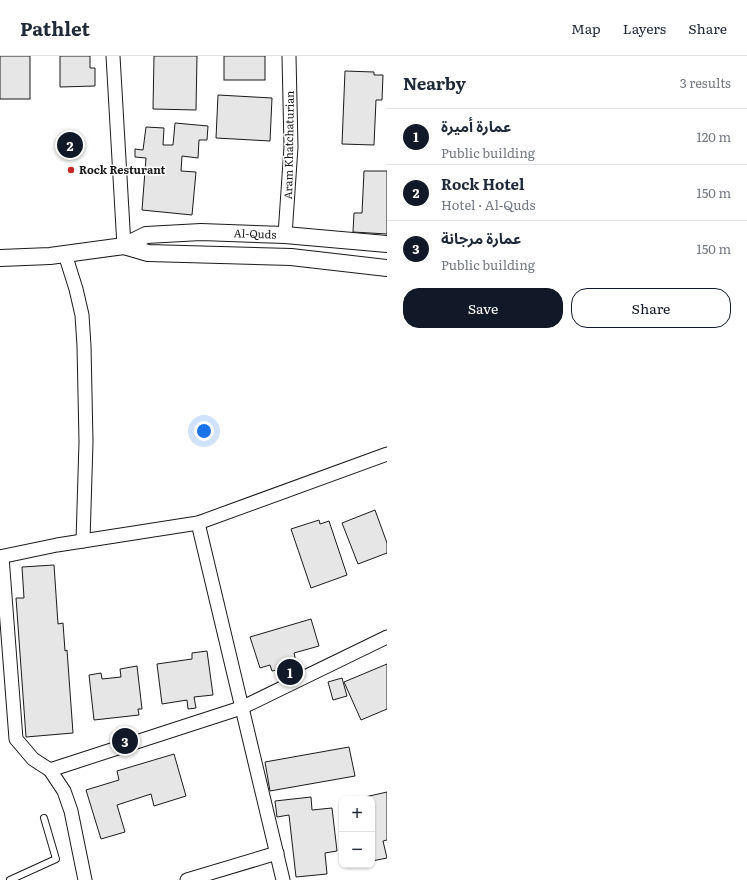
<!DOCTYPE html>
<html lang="en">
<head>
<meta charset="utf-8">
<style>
	body { margin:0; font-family:Literata,"Noto Sans Arabic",serif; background:#f6f6f7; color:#1f2937 }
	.controls { position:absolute; right:12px; bottom:12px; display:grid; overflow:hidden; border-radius:8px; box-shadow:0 1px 3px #0004 }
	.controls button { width:36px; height:36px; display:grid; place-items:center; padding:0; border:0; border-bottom:1px solid #e0e1e3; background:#fff; color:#1f2937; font:20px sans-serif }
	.you { position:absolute; left:204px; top:375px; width:14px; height:14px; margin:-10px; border:3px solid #fff; border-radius:50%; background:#1a73e8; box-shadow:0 0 0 6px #1a73e833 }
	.badge { display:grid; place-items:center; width:26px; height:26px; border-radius:50%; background:#111827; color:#fff; font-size:13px; font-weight:700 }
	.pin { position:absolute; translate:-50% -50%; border:2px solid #fff; box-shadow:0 1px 4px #0006 }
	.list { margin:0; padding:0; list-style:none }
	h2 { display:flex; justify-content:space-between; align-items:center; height:52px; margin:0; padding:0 16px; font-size:17px }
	h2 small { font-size:13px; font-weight:400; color:#747a83 }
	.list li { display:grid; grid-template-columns:26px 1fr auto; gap:12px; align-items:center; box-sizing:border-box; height:56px; padding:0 16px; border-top:1px solid #e0e1e3 }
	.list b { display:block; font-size:15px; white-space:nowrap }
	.list p { margin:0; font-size:13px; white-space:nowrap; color:#747a83 }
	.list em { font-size:13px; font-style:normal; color:#747a83 }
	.actions { display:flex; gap:8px; padding:12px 16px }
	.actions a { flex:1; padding:9px 0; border:1px solid #111827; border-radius:16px; text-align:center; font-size:14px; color:#111827 }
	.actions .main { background:#111827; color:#fff }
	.map { position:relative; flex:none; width:387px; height:824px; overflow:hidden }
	header { display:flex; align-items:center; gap:24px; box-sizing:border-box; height:56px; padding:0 20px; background:#fff; border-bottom:1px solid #e0e1e3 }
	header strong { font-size:19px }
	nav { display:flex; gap:22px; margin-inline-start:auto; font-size:14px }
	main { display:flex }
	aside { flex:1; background:#fff }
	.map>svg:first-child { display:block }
</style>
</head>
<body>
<header>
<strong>Pathlet</strong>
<nav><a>Map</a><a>Layers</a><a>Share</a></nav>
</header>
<main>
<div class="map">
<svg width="387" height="824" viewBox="0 0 387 824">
	<rect width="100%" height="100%" fill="#fff"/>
	<g fill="#e6e6e6" stroke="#1a1a1a">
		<rect x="0" y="0" width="30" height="43"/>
		<polygon points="60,0 90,0 90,12 95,12 95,30 60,31"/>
		<polygon points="154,0 197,0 196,54 153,53"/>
		<rect x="224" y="0" width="41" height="24"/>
		<polygon points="345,15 374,16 374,19 383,19 382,44 376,44 374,89 342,88"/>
		<polygon points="218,39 272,42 270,85 216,82"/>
		<polygon points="175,67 208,70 207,84 199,84 198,102 182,100 181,115 196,116 192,159 142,154 146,102 135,101 135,93 143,94 146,71 164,72 163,89 173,89"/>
		<polygon points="364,115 387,115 387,178 353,176 354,157 362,157"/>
		<polygon points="375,454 387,487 387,497 358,508 342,467"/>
		<polygon points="319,464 320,468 329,465 347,519 311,532 291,473"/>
		<polygon points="54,509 58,568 63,567 65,595 67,594 73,677 26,681 16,542 24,542 22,511"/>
		<polygon points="311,563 319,590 294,597 297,610 272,615 270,609 260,612 250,581"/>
		<polygon points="207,595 213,639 194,641 196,652 188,653 187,644 162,648 157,608 192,603 192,597"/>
		<polygon points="387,608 387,653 361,664 344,626"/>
		<polygon points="137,610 142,653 138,653 139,659 94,664 89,619 101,617 102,623 121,621 120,613"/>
		<polygon points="342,622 347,640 333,644 328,626"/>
		<polygon points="349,691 355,720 270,735 265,706"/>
		<polygon points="174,698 186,740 154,750 151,738 117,749 125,776 101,783 86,734 119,724 117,715"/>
		<polygon points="387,736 387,784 383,785 387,802 372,805 372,743 356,743"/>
		<polygon points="311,741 312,754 332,752 337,795 325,797 327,818 296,821 289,759 277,761 275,745"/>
	</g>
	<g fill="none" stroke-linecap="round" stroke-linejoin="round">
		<defs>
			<polyline id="service" points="10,824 56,803 44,762"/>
			<g id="minor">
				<polyline points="113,0 124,190"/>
				<polyline points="285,179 291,91 289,0"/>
				<polyline points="65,198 76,233 82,259 84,290 86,386 83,485"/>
				<polyline points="198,467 283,824"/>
				<polyline points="0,501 57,489 198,467 387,398"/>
				<polyline points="2,501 16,683 33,703 50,714 64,735 71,755 85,824"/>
				<polyline points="50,714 241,652 387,581"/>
				<polyline points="187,824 277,797"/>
			</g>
			<g id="tertiary">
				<polyline points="124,190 148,197 291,201 387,212"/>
				<polyline points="0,202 50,200 124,190 146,179 201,176 285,179 387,188"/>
			</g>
		</defs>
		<use href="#service" stroke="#1a1a1a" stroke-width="8"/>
		<use href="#minor" stroke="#1a1a1a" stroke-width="15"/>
		<use href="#tertiary" stroke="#1a1a1a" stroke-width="18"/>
		<use href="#service" stroke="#fff" stroke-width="6"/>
		<use href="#minor" stroke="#fff" stroke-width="13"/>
		<use href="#tertiary" stroke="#fff" stroke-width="16"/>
	</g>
	<circle fill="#c62828" stroke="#fff" stroke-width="1.5" cx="71" cy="114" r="4"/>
	<g text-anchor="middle" stroke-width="3" stroke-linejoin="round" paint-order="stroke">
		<g font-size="11" fill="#1a1a1a" stroke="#fff">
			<text transform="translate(289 89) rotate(-89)" y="4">Aram Khatchaturian</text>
			<text transform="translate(255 178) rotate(2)" y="4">Al-Quds</text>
		</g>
		<g font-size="11" font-weight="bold" fill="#1a1a1a" stroke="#fff" text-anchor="start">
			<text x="79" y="118">Rock Resturant</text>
		</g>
	</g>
</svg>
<div class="controls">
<button>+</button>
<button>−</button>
</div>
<div class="you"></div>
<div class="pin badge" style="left:290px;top:616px">1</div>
<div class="pin badge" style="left:70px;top:89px">2</div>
<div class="pin badge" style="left:125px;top:685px">3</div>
</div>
<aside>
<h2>Nearby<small>3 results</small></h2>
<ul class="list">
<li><span class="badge">1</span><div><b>عمارة أميرة</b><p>Public building</p></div><em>120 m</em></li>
<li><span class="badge">2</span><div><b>Rock Hotel</b><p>Hotel · Al-Quds</p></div><em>150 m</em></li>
<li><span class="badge">3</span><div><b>عمارة مرجانة</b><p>Public building</p></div><em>150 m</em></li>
</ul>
<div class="actions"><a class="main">Save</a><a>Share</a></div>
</aside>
</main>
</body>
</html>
